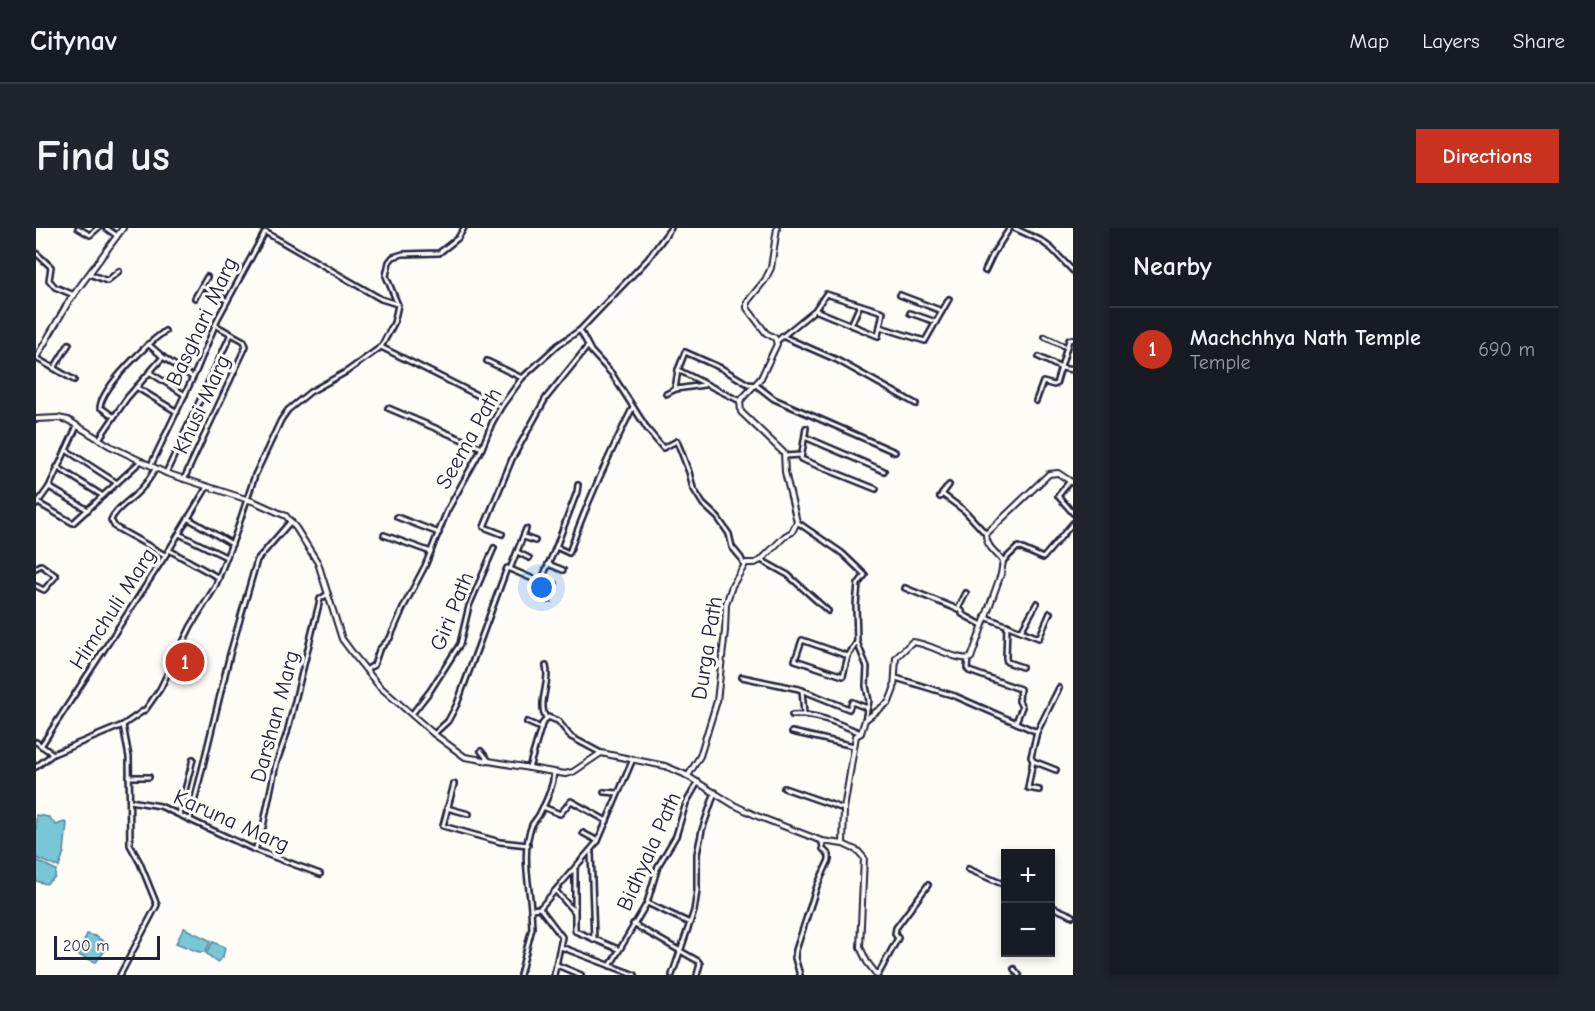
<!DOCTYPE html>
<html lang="en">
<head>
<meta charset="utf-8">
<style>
	body { margin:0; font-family:"Comic Neue",sans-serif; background:#20242c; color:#f1f3f6 }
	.controls { position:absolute; right:18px; bottom:18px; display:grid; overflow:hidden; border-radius:0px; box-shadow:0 3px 9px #0003 }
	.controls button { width:54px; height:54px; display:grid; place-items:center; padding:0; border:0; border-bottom:2px solid #363941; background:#171b24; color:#f1f3f6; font:30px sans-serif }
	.scale { position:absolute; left:18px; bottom:15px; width:106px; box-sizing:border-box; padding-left:6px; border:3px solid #22223b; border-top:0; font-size:16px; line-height:21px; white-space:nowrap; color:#22223b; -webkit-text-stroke:4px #fdfcf7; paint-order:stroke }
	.you { position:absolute; left:506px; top:360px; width:21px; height:21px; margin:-15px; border:4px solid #fff; border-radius:50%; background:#1a73e8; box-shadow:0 0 0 9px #1a73e833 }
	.badge { display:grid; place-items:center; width:39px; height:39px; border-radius:50%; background:#c8321e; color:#fff; font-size:20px; font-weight:700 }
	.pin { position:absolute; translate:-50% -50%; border:3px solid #fff; box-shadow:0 2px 6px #0006 }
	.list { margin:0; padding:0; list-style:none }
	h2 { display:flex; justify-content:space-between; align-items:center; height:78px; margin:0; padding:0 24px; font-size:26px }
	h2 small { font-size:20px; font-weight:400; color:#9ea1a6 }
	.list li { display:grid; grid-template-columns:39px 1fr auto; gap:18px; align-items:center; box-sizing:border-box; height:84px; padding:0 24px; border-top:2px solid #363941 }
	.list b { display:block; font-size:22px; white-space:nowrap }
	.list p { margin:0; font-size:20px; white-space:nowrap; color:#9ea1a6 }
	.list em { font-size:20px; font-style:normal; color:#9ea1a6 }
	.map { position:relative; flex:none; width:1037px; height:747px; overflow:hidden; border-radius:0px }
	header { display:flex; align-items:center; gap:36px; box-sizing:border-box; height:84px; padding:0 30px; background:#171b24; border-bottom:2px solid #363941 }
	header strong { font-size:28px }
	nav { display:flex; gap:33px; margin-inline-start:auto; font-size:21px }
	.intro { display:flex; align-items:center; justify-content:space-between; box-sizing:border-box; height:144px; padding:0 36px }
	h1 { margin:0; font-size:42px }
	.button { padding:15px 27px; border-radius:0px; background:#c8321e; color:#fff; font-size:21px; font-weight:700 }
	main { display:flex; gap:36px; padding:0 36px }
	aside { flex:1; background:#171b24; border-radius:0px; box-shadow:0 3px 9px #0003 }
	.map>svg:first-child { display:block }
</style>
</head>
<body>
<header>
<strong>Citynav</strong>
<nav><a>Map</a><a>Layers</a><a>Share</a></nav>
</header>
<div class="intro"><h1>Find us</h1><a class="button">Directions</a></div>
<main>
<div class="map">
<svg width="1037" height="747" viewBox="0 0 1037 747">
	<rect width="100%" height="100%" fill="#fdfcf7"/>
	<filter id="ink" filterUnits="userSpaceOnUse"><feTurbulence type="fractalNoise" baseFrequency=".0167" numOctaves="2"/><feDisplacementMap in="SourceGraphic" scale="12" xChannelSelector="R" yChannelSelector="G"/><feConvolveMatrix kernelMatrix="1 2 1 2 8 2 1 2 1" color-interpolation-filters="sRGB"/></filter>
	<g filter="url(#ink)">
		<g fill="#79c6d7" stroke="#568499" stroke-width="1.5">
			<polygon points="0,587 13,589 20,597 28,594 31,595 28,624 23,639 0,630"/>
			<polygon points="0,632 20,642 19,649 10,656 0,653"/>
			<polygon points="148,700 175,713 169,724 163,724 140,715"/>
			<polygon points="51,706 59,708 72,716 72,719 60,734 42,727"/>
			<polygon points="177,714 189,719 187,729 181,734 170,725"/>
		</g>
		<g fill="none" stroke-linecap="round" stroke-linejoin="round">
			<defs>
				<g id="minor">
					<polyline points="42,0 54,7 62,0"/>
					<polyline points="70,0 80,7"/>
					<polyline points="978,0 1004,12 1016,21 1037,43"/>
					<polyline points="0,25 15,39 13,52 19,59 38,67"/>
					<polyline points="949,43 957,26 974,0"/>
					<polyline points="54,46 71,53 83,43"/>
					<polyline points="166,58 190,72"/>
					<polyline points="864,67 906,83"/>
					<polyline points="159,70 171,49"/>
					<polyline points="874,85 900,94"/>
					<polyline points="815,97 824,77"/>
					<polyline points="844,99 889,113 913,71"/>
					<polyline points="544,102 555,123 576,146 612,202 627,220 641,213 653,244 657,260 667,276 682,290 693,306 696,319 705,330 708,337"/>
					<polyline points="746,108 801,132 880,176"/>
					<polyline points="1009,109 1030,119"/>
					<polyline points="741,113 779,82 790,66 847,84 842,108 779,82"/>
					<polyline points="112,116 127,129"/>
					<polyline points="345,119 465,179"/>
					<polyline points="1003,129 1025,140 1037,142"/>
					<polyline points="0,130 38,152"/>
					<polyline points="451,133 486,150"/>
					<polyline points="18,140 33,116"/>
					<polyline points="113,144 149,167"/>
					<polyline points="100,159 141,184"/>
					<polyline points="639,161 642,142"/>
					<polyline points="630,166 640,161 668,157"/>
					<polyline points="704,173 642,142 649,124 685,140 712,156 720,157 738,171 859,224"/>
					<polyline points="1000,173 1007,154 1018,157 1020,156 1033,112 1037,111"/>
					<polyline points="352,180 446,220"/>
					<path d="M77 188 64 179C67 158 111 116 129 103"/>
					<polyline points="770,200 765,231 840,261"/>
					<polyline points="769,209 848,243"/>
					<polyline points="63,211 91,170 127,129 156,149"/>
					<polyline points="30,222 81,255"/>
					<polyline points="749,228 765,227"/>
					<polyline points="115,237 161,141 182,90 229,4 345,71 361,76"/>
					<polyline points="21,239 67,268"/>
					<path d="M119 241C114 251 107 260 98 268 90 275 79 282 75 292L79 299 129 327"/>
					<polyline points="130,245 195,106"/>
					<polyline points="148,251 210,118 208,113 179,97"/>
					<polyline points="1034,253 1022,268 1037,285"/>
					<polyline points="13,259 52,282"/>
					<polyline points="906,266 929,283 950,306"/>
					<polyline points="904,269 913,257"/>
					<polyline points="2,275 37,295 105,233"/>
					<polyline points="0,277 13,259 41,198"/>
					<polyline points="361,289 403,305"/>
					<polyline points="153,291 196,316"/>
					<polyline points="761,294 806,325 829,347 822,356 820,377 821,414 831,439 830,458 833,473 829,492"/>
					<polyline points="490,301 474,341 504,354"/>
					<polyline points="143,306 190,329"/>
					<polyline points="466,306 448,299 476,231 510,170 552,118"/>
					<polyline points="348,307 395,324"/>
					<polyline points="488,309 499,313"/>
					<polyline points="520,319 541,264 542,257"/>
					<polyline points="133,322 183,350"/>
					<polyline points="481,324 493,330"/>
					<polyline points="725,332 752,347 792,383"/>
					<polyline points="967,333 982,319 1007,330 1037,295"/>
					<polyline points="512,336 527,342"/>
					<polyline points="0,340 5,337 20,348 8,362 0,358"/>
					<polyline points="505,352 519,356"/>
					<polyline points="869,360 926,383 926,386 946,397"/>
					<path d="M513 372 503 369 501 362 520 319 533 325C551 274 573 227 597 179"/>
					<polyline points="922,381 930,365"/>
					<polyline points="949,389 1003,410 1014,385"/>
					<polyline points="971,397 970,430 971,434 986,439"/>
					<polyline points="985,403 1001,375"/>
					<polyline points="812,428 766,412 759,432 807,448 812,428 821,414"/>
					<polyline points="932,431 931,440 933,443 984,461 983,473 986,479 980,494"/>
					<polyline points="330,442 338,437 343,422 354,410 368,378 389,338 411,283 446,220 456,195 465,179 486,150 522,117 544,102 612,31 635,0"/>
					<polyline points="706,449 763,461 813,481 816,474 831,480"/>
					<polyline points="860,450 919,468 1001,504"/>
					<polyline points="766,462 768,486"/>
					<polyline points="376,486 394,463 424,416 433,378 458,320"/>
					<path d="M756 487C780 485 803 496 825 505"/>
					<path d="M510 490C501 474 515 455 510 438"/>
					<polyline points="491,494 505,500"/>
					<polyline points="756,504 818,518"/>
					<polyline points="398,506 412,493 421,476 471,340 474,341"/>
					<polyline points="0,514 17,526"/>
					<polyline points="5,518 133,322 171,259"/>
					<polyline points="445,523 453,533"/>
					<polyline points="997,533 992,560 1003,562"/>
					<polyline points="0,539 17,526 87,497 110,481 124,461 155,398 179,359 200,305 219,247 245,192 252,182 274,164 310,144 345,119 358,95 362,77 350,48 353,34 357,29 367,26 403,25 422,10 428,0"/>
					<polyline points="493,540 506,496 512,489 522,493 535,509 565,525"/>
					<polyline points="1020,542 997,533 995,529 1001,504 1023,460"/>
					<path d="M518 545C517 559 510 574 504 585 502 590 498 593 496 597 485 623 493 655 495 681L504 680 526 709 518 747"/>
					<polyline points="93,549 113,549"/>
					<polyline points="418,556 407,598 464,614 492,617"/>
					<polyline points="748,560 808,581"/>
					<polyline points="568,564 582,565"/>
					<polyline points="94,573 124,578 219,622 284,646"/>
					<polyline points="507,579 524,586 535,573 571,593"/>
					<polyline points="411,580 433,586"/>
					<polyline points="143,586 157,531"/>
					<polyline points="154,591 194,426 221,332 255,293"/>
					<polyline points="547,605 562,613"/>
					<polyline points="219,622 227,599 240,536 251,505 283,376 284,371 292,366"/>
					<polyline points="555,624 558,712"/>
					<polyline points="932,641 969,657"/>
					<polyline points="539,642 539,703 582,721"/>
					<polyline points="520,663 538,684"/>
					<polyline points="611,675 654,695"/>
					<polyline points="1014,678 1037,688"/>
					<polyline points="504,680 562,613 597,531"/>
					<polyline points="597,696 662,733 664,736 661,747"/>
					<polyline points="525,719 599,747"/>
					<polyline points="521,737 545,747"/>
					<polyline points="574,738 611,675 622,638 640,608 650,575 662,554"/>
					<polyline points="978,741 983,747"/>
					<polyline points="84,747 121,677 104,635 94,617 93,529 87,497"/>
					<polyline points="484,747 496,700 495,681"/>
					<polyline points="636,747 658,683 661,663 661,626 666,602 679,564"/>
					<polyline points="764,747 759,730 760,722 781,658 793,632 793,627 787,621 786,613"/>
					<polyline points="842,747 862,710 859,706 860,700 892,657"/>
				</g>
				<g id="tertiary">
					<polyline points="0,130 33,73 87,0"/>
					<polyline points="0,191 22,190 32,192 74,218 130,245 219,274 250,288 260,300 282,335 306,411 318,427 343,458 398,506 429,529 529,546 537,544 565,525 629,538 648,546 698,577 721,588 786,613 807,616 822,623 828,630 824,719 831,734 841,747"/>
					<polyline points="652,548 664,528 681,473 689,403 690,376 696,358 710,335 719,335 725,332 749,308 756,304 761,294 749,244 748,225 705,184 704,173 725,150 741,116 739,110 730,105 711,80 711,74 729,52 735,40 741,0"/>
					<path d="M807 616 808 581 820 508 825 505 829 492 853 474 858 461 860 430 876 414C895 415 920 434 935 430L965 346 967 333C960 324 950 319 950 306L1013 246 1022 245 1037 255"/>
				</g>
			</defs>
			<use href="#minor" stroke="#22223b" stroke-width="8"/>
			<use href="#tertiary" stroke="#22223b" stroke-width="8"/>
			<use href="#minor" stroke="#fdfcf7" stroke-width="3"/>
			<use href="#tertiary" stroke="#fdfcf7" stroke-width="4"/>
		</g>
	</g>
	<g text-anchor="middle" stroke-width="6" stroke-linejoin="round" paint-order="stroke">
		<g font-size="22" fill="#22223b" stroke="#fdfcf7">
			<text transform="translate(165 93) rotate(-65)" y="8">Basghari Marg</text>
			<text transform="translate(165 176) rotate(-65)" y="8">Khusi Marg</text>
			<text transform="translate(432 210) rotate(-61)" y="8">Seema Path</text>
			<text transform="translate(76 380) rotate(-57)" y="8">Himchuli Marg</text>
			<text transform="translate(415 383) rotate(-68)" y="8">Giri Path</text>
			<text transform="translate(670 420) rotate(-81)" y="8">Durga Path</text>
			<text transform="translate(238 488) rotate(-75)" y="8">Darshan Marg</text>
			<text transform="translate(196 592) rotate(24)" y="8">Karuna Marg</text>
			<text transform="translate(612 623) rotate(-66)" y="8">Bidhyala Path</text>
		</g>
	</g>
</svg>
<div class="controls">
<button>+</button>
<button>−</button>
</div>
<div class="scale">200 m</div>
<div class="you"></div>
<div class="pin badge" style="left:149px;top:434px">1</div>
</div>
<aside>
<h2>Nearby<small></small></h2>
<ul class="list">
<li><span class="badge">1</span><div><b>Machchhya Nath Temple</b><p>Temple</p></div><em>690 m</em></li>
</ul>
</aside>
</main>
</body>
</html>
